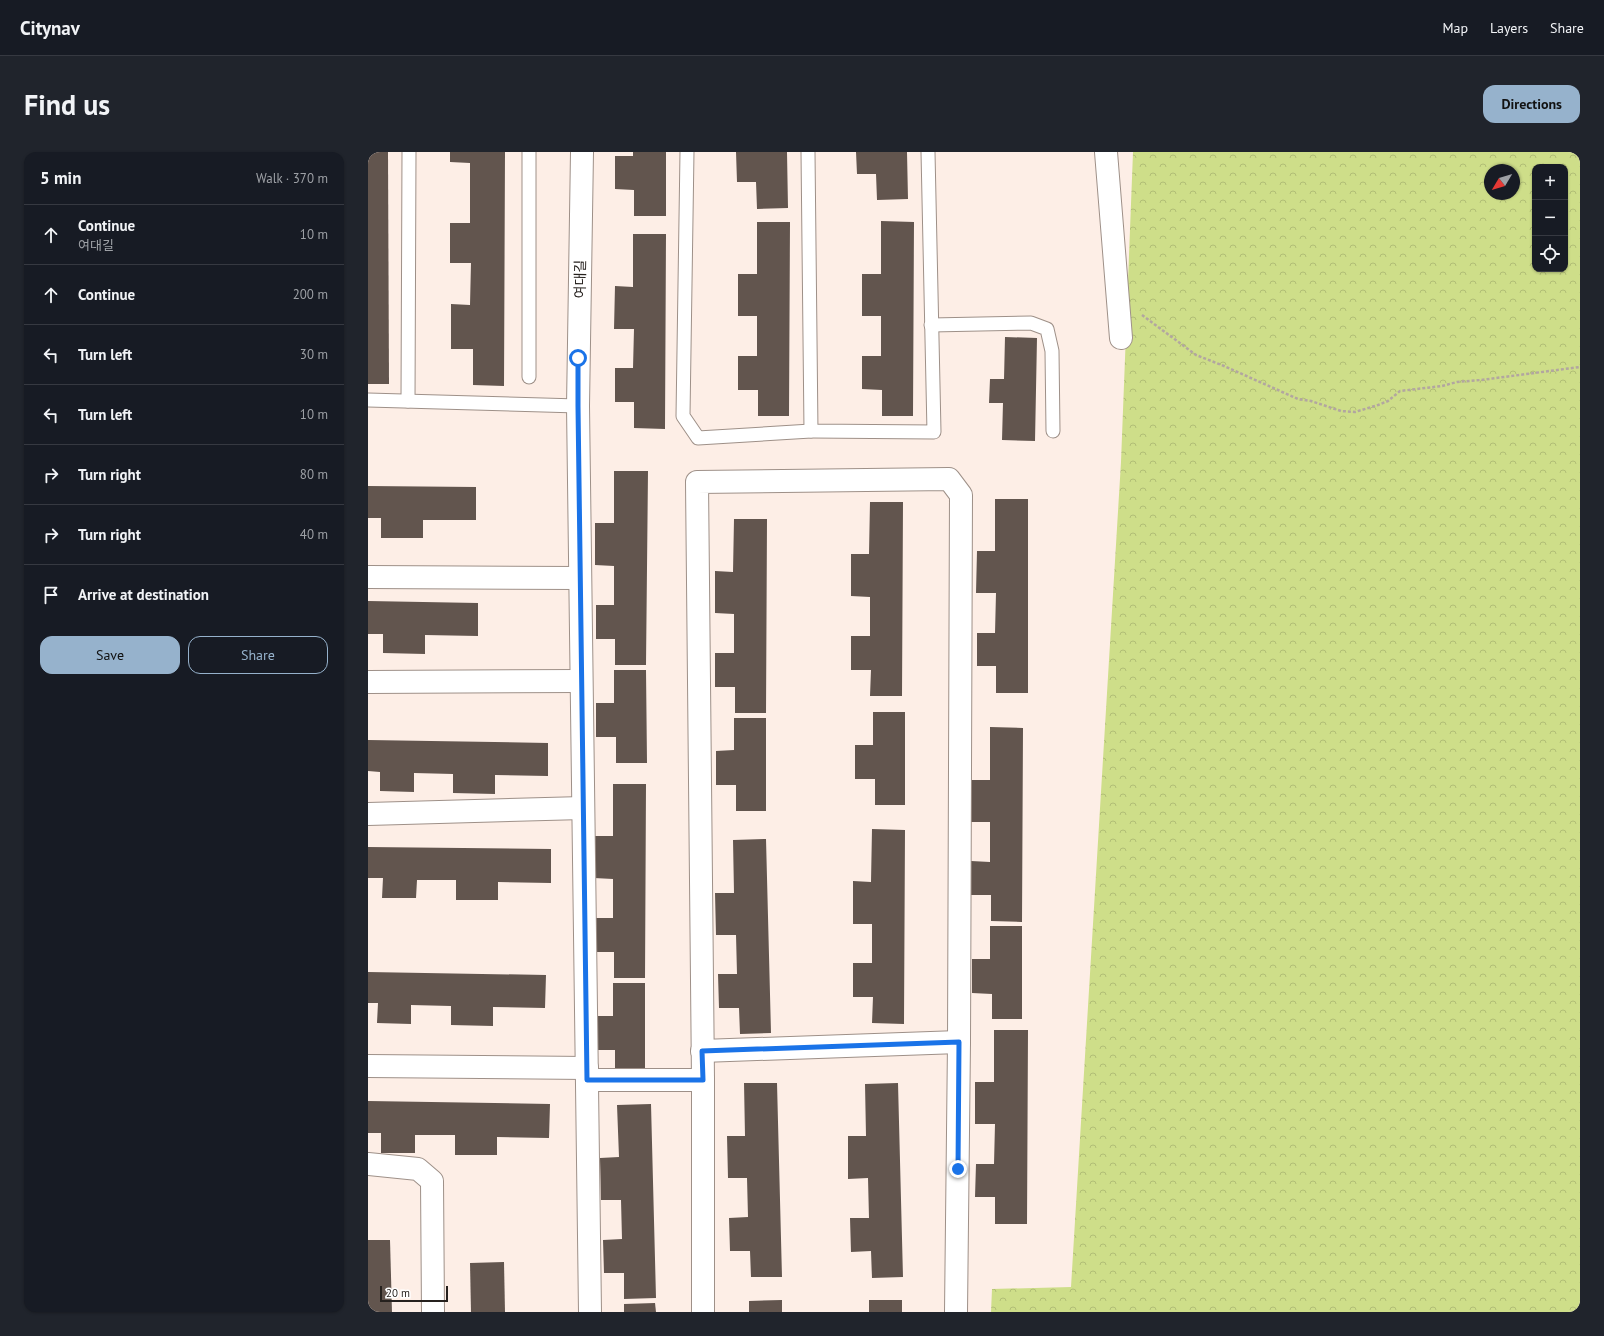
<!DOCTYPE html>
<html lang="en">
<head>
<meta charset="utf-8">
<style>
	body { margin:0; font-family:"PT Sans","Noto Sans KR",sans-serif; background:#20242c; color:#f1f3f6 }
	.controls { position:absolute; right:12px; top:12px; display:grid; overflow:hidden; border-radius:8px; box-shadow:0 1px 3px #0004 }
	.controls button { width:36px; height:36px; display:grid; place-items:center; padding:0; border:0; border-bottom:1px solid #363941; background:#171b24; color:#f1f3f6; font:20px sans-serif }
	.compass { position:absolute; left:1116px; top:12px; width:36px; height:36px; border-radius:50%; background:#171b24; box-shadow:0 1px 3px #0004; rotate:232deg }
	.scale { position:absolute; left:12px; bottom:10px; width:68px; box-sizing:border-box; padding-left:4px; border:2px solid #26211e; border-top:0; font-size:11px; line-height:14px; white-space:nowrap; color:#26211e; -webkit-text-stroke:3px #fff; paint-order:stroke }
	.stop { position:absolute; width:12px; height:12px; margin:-9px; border:3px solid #1a73e8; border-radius:50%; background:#fff }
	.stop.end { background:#1a73e8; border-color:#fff; box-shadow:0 1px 4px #0008 }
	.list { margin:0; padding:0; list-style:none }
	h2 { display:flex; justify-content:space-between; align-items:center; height:52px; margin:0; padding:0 16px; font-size:17px }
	h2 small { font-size:13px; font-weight:400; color:#9ea1a6 }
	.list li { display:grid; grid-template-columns:26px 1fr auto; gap:12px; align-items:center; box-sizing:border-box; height:60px; padding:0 16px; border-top:1px solid #363941 }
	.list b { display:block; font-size:15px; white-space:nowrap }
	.list p { margin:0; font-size:13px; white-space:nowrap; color:#9ea1a6 }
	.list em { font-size:13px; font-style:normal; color:#9ea1a6 }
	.actions { display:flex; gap:8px; padding:12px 16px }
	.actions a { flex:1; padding:9px 0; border:1px solid #96b2cc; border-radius:12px; text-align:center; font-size:14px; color:#96b2cc }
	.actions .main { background:#96b2cc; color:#111 }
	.icon { flex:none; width:22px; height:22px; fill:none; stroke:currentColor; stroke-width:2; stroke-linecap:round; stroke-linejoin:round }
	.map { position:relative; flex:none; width:1212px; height:1160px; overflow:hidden; border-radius:12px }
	header { display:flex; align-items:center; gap:24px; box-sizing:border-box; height:56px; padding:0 20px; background:#171b24; border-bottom:1px solid #363941 }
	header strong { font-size:19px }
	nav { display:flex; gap:22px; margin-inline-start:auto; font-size:14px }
	.intro { display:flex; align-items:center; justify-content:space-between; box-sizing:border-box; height:96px; padding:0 24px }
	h1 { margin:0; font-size:28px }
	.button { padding:10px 18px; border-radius:12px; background:#96b2cc; color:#111; font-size:14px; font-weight:700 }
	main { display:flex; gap:24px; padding:0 24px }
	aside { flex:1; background:#171b24; border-radius:12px; box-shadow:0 1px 3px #0004 }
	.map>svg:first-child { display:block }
</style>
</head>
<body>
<header>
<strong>Citynav</strong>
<nav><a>Map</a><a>Layers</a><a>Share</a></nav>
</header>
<div class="intro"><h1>Find us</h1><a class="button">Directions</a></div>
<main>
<aside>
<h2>5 min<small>Walk · 370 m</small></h2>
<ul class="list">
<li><svg class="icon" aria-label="ahead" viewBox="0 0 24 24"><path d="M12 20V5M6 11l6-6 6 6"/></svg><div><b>Continue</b><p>여대길</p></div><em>10 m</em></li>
<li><svg class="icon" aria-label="ahead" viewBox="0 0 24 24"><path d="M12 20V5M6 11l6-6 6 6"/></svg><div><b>Continue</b></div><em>200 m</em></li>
<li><svg class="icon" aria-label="left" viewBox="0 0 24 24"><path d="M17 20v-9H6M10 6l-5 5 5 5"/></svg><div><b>Turn left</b></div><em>30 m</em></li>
<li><svg class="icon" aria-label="left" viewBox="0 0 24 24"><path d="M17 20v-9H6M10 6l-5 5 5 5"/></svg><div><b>Turn left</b></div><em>10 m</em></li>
<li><svg class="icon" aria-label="right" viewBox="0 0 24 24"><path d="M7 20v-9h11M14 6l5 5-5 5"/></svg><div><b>Turn right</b></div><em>80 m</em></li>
<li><svg class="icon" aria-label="right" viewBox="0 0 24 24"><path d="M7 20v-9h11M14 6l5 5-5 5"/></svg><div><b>Turn right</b></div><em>40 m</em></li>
<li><svg class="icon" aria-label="arrive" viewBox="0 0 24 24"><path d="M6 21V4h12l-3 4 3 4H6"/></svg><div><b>Arrive at destination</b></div></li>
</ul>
<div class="actions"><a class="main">Save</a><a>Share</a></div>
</aside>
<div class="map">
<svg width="1212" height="1160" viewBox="0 0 1212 1160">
	<defs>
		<pattern id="forest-crowns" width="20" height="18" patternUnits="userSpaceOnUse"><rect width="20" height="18" fill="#cede89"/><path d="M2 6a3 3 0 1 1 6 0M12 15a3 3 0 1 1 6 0" fill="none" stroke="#b1be76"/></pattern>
	</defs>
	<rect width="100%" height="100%" fill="#fdeee6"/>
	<path fill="url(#forest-crowns)" fill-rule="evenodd" d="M765 0H1212V1160H623L624 1137 703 1135 753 310ZM1167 15H1197V117H1167ZM1122 18H1146V42H1122Z"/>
	<g fill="#62554e">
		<polygon points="0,0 20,0 21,232 0,232"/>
		<polygon points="82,0 137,0 136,234 105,233 105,197 83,197 83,152 102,153 103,111 82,111 82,71 102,71 102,11 82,10"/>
		<polygon points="265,0 298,0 298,64 266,64 266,38 247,37 247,4 265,4"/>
		<polygon points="368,0 419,0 420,56 389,57 388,30 369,30"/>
		<polygon points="488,0 539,0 540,47 509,48 508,22 489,22"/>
		<polygon points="513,69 546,70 545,264 514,264 514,238 494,237 494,204 513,204 513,164 494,164 494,122 513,122"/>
		<polygon points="389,70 422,70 421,264 390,264 390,238 370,238 370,204 389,204 389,164 370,164 370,122 389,122"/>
		<polygon points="265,82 298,82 297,277 266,276 266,250 247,250 247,216 265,216 266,177 246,177 247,134 265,135"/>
		<polygon points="637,185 669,186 667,289 634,288 635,251 621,251 622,227 636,227"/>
		<polygon points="246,319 280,319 278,513 247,513 247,487 228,487 228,453 246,453 246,414 227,413 227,371 246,371"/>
		<polygon points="0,334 108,335 108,368 55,368 55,386 13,386 13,366 0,366"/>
		<polygon points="627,347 660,347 660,541 628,541 628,514 609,514 609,481 627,481 628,441 608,441 609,399 627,399"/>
		<polygon points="502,350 535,350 534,544 502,544 503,518 483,518 483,484 502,484 502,445 483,444 483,402 501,402"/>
		<polygon points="366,367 399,367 398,561 367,561 367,535 347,535 347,501 366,501 366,462 347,461 347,419 365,420"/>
		<polygon points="0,449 110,451 110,484 57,483 57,502 15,501 15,482 0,482"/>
		<polygon points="246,518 278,518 279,611 248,611 248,585 228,585 228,551 246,551"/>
		<polygon points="505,560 537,560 537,653 507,653 507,627 487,627 487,593 505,593"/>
		<polygon points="366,566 398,566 398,659 368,659 368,633 348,633 348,599 366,598"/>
		<polygon points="622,575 655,576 654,770 623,769 623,743 603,743 603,709 622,710 622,670 603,670 603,628 622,628"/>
		<polygon points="0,588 180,591 180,624 127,623 127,642 85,641 85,622 46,621 46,640 12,639 12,620 0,619"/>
		<polygon points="245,632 278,632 277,826 246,826 246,800 227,800 227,766 245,766 245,727 226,726 226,684 245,684"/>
		<polygon points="504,677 537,678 536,872 504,871 505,845 485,845 485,811 504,811 504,772 485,772 485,729 503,730"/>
		<polygon points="398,687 403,881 372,882 371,856 351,856 350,822 369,822 368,783 348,783 347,741 366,741 365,688"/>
		<polygon points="0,695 183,697 183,731 130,730 130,748 88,748 88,728 49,728 48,746 14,746 15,726 0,726"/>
		<polygon points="622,774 654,774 654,867 624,867 624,842 604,841 604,807 622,807"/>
		<polygon points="0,820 178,823 177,856 125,855 125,874 83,873 83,854 43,853 43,872 9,871 10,851 0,851"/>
		<polygon points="245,831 277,831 277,924 247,924 247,898 227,898 227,864 245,864"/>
		<polygon points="626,878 660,878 659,1072 627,1072 627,1045 607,1045 608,1012 626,1012 627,972 607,972 607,930 626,930"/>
		<polygon points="376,931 409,931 414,1125 383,1125 382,1099 362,1099 361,1066 380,1065 379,1026 360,1026 359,984 377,984"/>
		<polygon points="530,931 535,1125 504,1126 503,1099 483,1100 482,1066 501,1066 500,1026 480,1027 480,984 498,984 497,932"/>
		<polygon points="0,949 182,952 181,986 129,985 129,1003 87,1003 87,983 47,983 47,1001 13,1001 13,981 0,981"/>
		<polygon points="283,952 288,1146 256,1147 256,1121 236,1121 235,1088 254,1087 253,1048 233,1048 232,1006 251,1005 249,953"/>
		<polygon points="0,1088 22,1088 24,1160 0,1160"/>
		<polygon points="136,1110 137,1160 103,1160 102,1111"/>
		<polygon points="414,1148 414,1160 381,1160 381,1149"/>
		<rect x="501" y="1148" width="33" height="12"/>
		<polygon points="287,1151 288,1160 256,1160 256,1152"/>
	</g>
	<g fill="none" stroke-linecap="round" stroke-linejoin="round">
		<defs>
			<g id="service">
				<polyline points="319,0 315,264 330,286 443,279"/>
				<polyline points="440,0 443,279 566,280 560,0"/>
				<polyline points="563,173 663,171 679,177 684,199 685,279"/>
				<polyline points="161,225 161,0"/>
				<polyline points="0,248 210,254"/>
				<polyline points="40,249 41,0"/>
			</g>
			<g id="minor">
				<polyline points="214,0 210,254 222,1160"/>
				<polyline points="738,0 753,186"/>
				<polyline points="0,425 212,426"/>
				<polyline points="0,530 213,529"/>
				<polyline points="0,662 215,656"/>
				<polyline points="334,899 591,890"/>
				<polyline points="0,914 219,916"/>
				<polyline points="219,928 335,928 329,330 581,327 593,343 591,890 588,1160"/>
				<polyline points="335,928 335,1160"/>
				<polyline points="0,1012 50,1017 64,1029 65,1160"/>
			</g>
		</defs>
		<use href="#service" stroke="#9e9088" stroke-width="15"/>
		<use href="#minor" stroke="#9e9088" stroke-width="24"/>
		<polyline stroke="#b2a6a0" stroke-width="2.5" stroke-dasharray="3 2" stroke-linecap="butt" points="774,163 828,203 856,214 930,247 943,249 973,259 987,260 1010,253 1020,249 1032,239 1074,234 1089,230 1113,228 1212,215"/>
		<use href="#service" stroke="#fff" stroke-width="13"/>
		<use href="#minor" stroke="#fff" stroke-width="22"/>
	</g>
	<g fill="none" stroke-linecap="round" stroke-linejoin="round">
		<polyline stroke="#1a73e8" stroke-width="5" points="210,206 210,254 219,928 335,928 334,899 591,890 590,1017"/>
	</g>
	<g text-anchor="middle" stroke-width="4" stroke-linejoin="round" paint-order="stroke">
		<g font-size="14" fill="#26211e" stroke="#fff">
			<text transform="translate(212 127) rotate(-89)" y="5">여대길</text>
		</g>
	</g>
</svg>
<div class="controls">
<button>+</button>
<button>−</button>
<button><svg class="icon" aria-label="locate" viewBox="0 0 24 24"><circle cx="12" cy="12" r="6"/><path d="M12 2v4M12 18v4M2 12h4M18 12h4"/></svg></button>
</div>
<svg class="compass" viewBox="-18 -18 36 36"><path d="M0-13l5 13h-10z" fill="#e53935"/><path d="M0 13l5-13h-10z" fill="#9ea1a6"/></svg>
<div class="scale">20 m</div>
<div class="stop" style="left:210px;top:206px"></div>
<div class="stop end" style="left:590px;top:1017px"></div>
</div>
</main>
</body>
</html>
